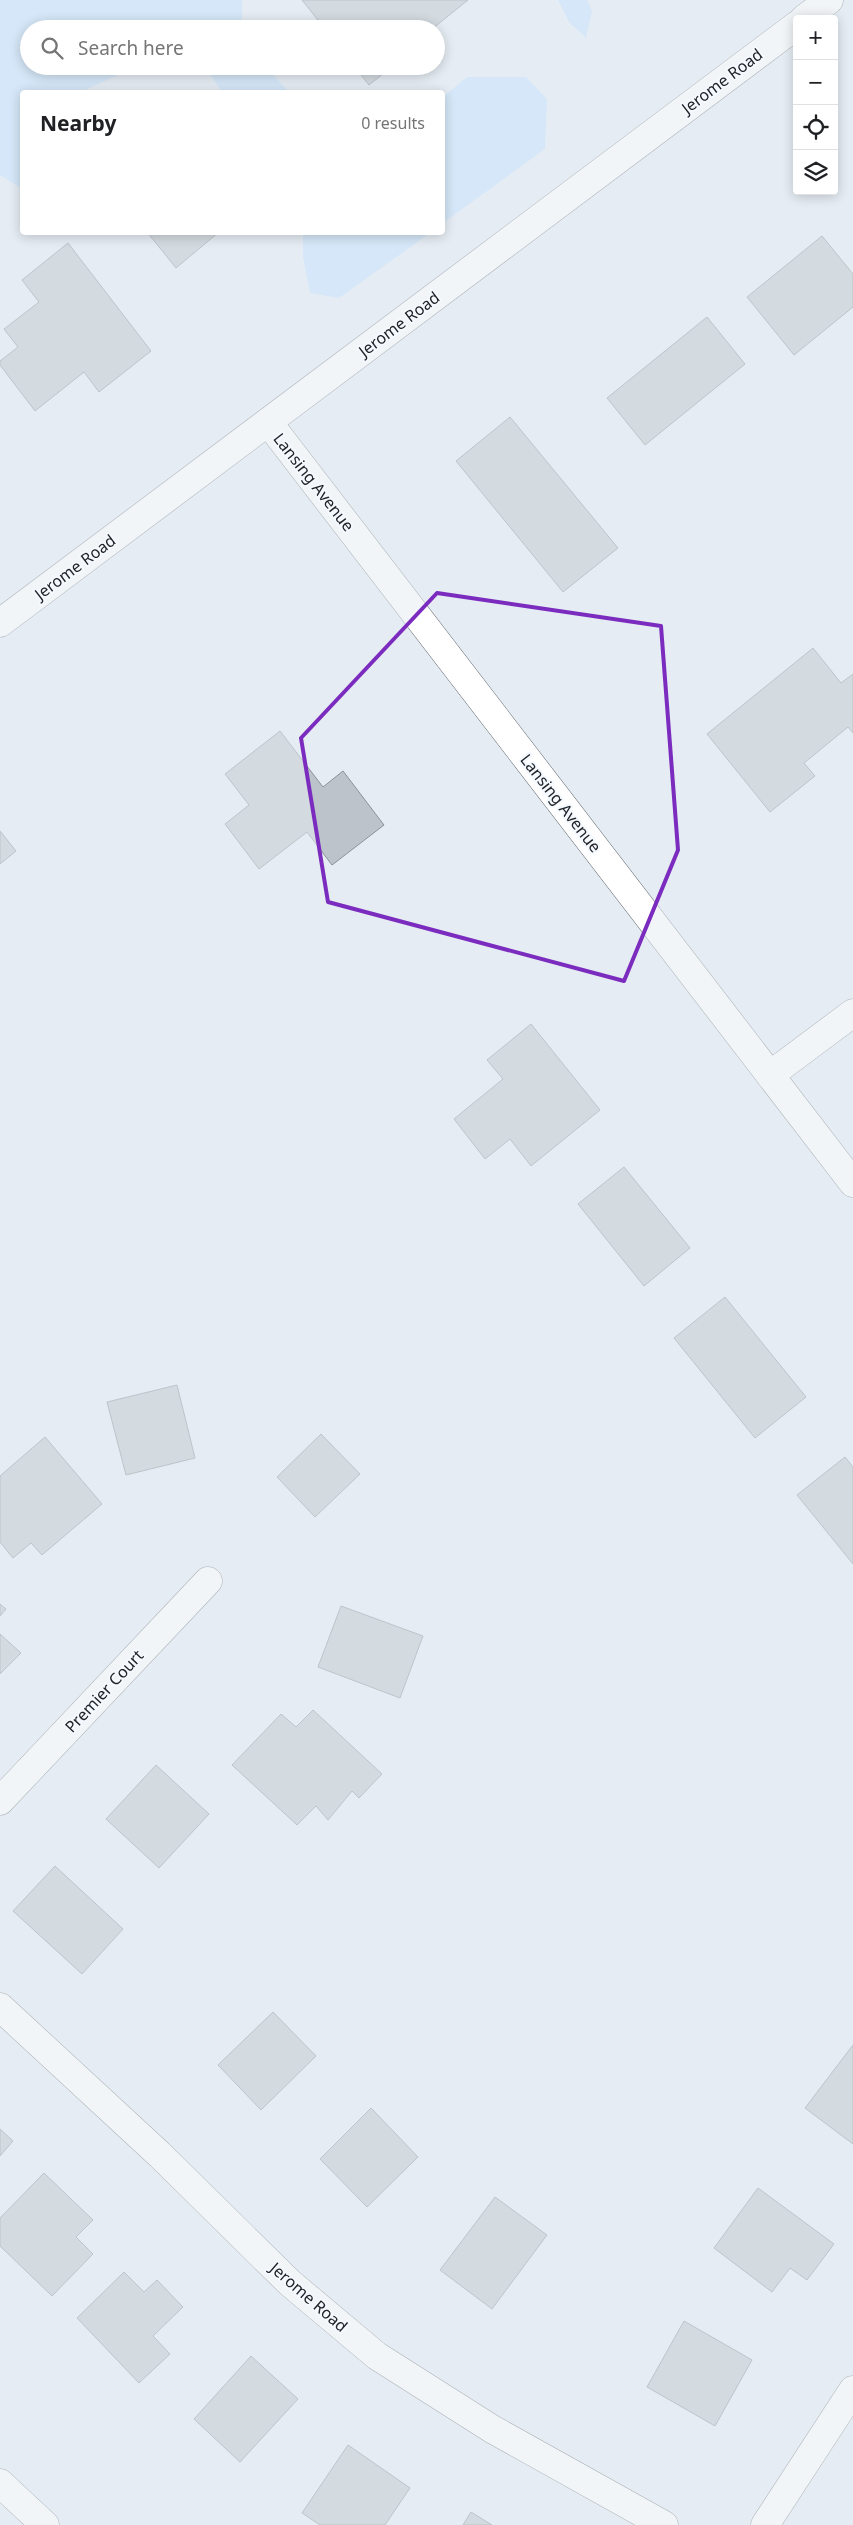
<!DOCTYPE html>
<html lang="en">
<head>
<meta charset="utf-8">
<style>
	body { margin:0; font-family:"Noto Sans",sans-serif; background:#f2f2f2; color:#202124 }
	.controls { position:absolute; right:15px; top:15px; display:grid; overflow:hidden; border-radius:5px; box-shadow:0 2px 12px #0003 }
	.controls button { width:45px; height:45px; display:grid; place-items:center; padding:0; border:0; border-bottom:1px solid #e0e0e0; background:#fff; color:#202124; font:25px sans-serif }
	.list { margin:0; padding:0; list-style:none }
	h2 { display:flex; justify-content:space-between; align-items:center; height:65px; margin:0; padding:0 20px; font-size:21px }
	h2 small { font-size:16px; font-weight:400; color:#757577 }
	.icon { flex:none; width:28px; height:28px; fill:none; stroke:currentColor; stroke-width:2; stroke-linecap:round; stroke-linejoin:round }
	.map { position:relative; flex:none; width:853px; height:2525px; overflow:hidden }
	.search { position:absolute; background:#fff; box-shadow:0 2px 12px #0003; left:20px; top:20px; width:425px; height:55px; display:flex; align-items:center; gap:12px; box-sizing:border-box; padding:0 18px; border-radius:28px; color:#757577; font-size:19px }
	.panel { position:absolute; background:#fff; box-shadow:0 2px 12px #0003; left:20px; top:90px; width:425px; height:145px; border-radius:5px }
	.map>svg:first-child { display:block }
</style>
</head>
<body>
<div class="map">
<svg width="853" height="2525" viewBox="0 0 853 2525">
	<rect width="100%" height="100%" fill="#e5ecf3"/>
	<g fill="#c2e1ff">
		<polygon points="0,0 242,0 242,29 29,29 29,66 138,66 87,89 86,92 22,92 22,189 0,175"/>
		<polygon points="558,0 587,0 592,11 586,38 569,22"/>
		<polygon points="204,66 265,66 289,92 222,92"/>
		<polygon points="467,77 526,77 547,99 545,149 443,223 443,97"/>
		<polygon points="303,233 303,232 430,233 339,298 310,293 303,257"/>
	</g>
	<g fill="#bcc3ca" stroke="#8c9299">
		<polygon points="302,0 468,0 432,29 413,29 410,25 406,29 325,29"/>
		<polygon points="354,66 393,66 369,85"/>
		<polygon points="147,232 219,232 176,268"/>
		<polygon points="822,236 853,274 853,307 794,355 747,297"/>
		<polygon points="68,243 151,351 99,392 84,372 35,411 0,365 0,361 18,347 4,329 39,302 22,280"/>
		<polygon points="707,317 745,364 645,445 607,398"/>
		<polygon points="510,417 618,548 563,592 456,461"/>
		<polygon points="813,648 841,683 853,674 853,733 848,727 804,763 815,776 770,812 707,734"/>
		<polygon points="280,731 323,787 343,771 384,825 332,865 307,832 259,869 225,824 249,805 225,774"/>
		<polygon points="0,831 16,851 0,864"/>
		<polygon points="531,1024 600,1110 531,1166 510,1139 485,1159 454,1119 503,1079 487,1060"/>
		<polygon points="624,1167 690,1248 644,1286 578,1204"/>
		<polygon points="725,1297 806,1397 755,1438 674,1338"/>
		<polygon points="177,1385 195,1458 126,1475 107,1402"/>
		<polygon points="321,1434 360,1474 315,1517 277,1477"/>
		<polygon points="45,1437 102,1504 42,1555 31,1543 13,1558 0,1542 0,1476"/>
		<polygon points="845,1457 853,1467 853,1564 797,1495"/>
		<polygon points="0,1604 6,1609 0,1616"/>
		<polygon points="341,1606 423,1636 400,1698 318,1667"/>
		<polygon points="0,1634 21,1653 0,1674"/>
		<polygon points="313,1710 382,1774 359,1798 352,1791 328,1820 316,1806 297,1825 232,1765 281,1714 296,1727"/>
		<polygon points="156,1765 209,1814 159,1868 106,1819"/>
		<polygon points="55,1866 123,1929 82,1974 13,1911"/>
		<polygon points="273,2012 316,2056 261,2110 218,2065"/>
		<polygon points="853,2045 853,2144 805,2108"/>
		<polygon points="371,2108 418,2157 367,2207 320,2159"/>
		<polygon points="0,2129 13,2141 0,2156"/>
		<polygon points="44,2173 93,2220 76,2237 93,2254 52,2296 0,2246 0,2218"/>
		<polygon points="758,2188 834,2244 807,2280 790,2268 772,2292 714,2248"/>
		<polygon points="495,2197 547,2235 492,2309 440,2270"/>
		<polygon points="124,2272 144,2292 157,2280 183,2307 153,2336 170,2354 139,2383 77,2318"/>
		<polygon points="684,2321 752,2360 715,2426 647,2387"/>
		<polygon points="251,2356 298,2399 240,2462 194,2419"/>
		<polygon points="348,2445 410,2488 385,2525 320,2525 302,2513"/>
		<polygon points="471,2512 492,2525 463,2525"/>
	</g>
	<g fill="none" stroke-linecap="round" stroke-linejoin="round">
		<defs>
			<g id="minor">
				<polyline points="804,19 829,0"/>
				<polyline points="268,422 853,1183"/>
				<polyline points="0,623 797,25"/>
				<polyline points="770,1075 853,1013"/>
				<polyline points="0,1801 208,1581"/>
				<polyline points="0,2007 159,2154 290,2283 377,2356 492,2429 664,2525"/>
				<polyline points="0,2483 45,2525"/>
				<polyline points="765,2525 853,2390"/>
			</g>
		</defs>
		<use href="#minor" stroke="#656b72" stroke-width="29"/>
		<use href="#minor" stroke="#fff" stroke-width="28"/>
	</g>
	<path d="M0 0H853V2525H0ZM437 593 661 626 678 850 624 981 328 902 301 738Z" fill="#e5ecf3" fill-opacity=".55" fill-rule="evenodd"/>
	<path fill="none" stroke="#7b2cbf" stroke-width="4" stroke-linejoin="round" d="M437 593 661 626 678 850 624 981 328 902 301 738Z"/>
	<g text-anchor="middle" stroke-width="4" stroke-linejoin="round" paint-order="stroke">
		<g font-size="16" fill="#212326" stroke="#f3f9ff">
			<text transform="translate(722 81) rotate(-37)" y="6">Jerome Road</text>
			<text transform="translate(399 324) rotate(-37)" y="6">Jerome Road</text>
			<text transform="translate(314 482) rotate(52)" y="6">Lansing Avenue</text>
			<text transform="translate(75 567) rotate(-37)" y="6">Jerome Road</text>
			<text transform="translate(561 803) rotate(52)" y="6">Lansing Avenue</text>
			<text transform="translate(104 1691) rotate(-47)" y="6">Premier Court</text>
			<text transform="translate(309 2297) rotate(41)" y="6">Jerome Road</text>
		</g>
	</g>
</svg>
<div class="controls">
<button>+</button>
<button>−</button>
<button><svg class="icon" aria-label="locate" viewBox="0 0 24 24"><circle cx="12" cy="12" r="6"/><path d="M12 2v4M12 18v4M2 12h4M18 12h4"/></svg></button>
<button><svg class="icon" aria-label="layers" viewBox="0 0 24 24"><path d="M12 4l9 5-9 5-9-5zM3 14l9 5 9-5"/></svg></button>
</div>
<div class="search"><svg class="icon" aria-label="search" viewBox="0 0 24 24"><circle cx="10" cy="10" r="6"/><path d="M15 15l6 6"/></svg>Search here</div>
<section class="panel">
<h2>Nearby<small>0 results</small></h2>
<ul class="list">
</ul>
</section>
</div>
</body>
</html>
